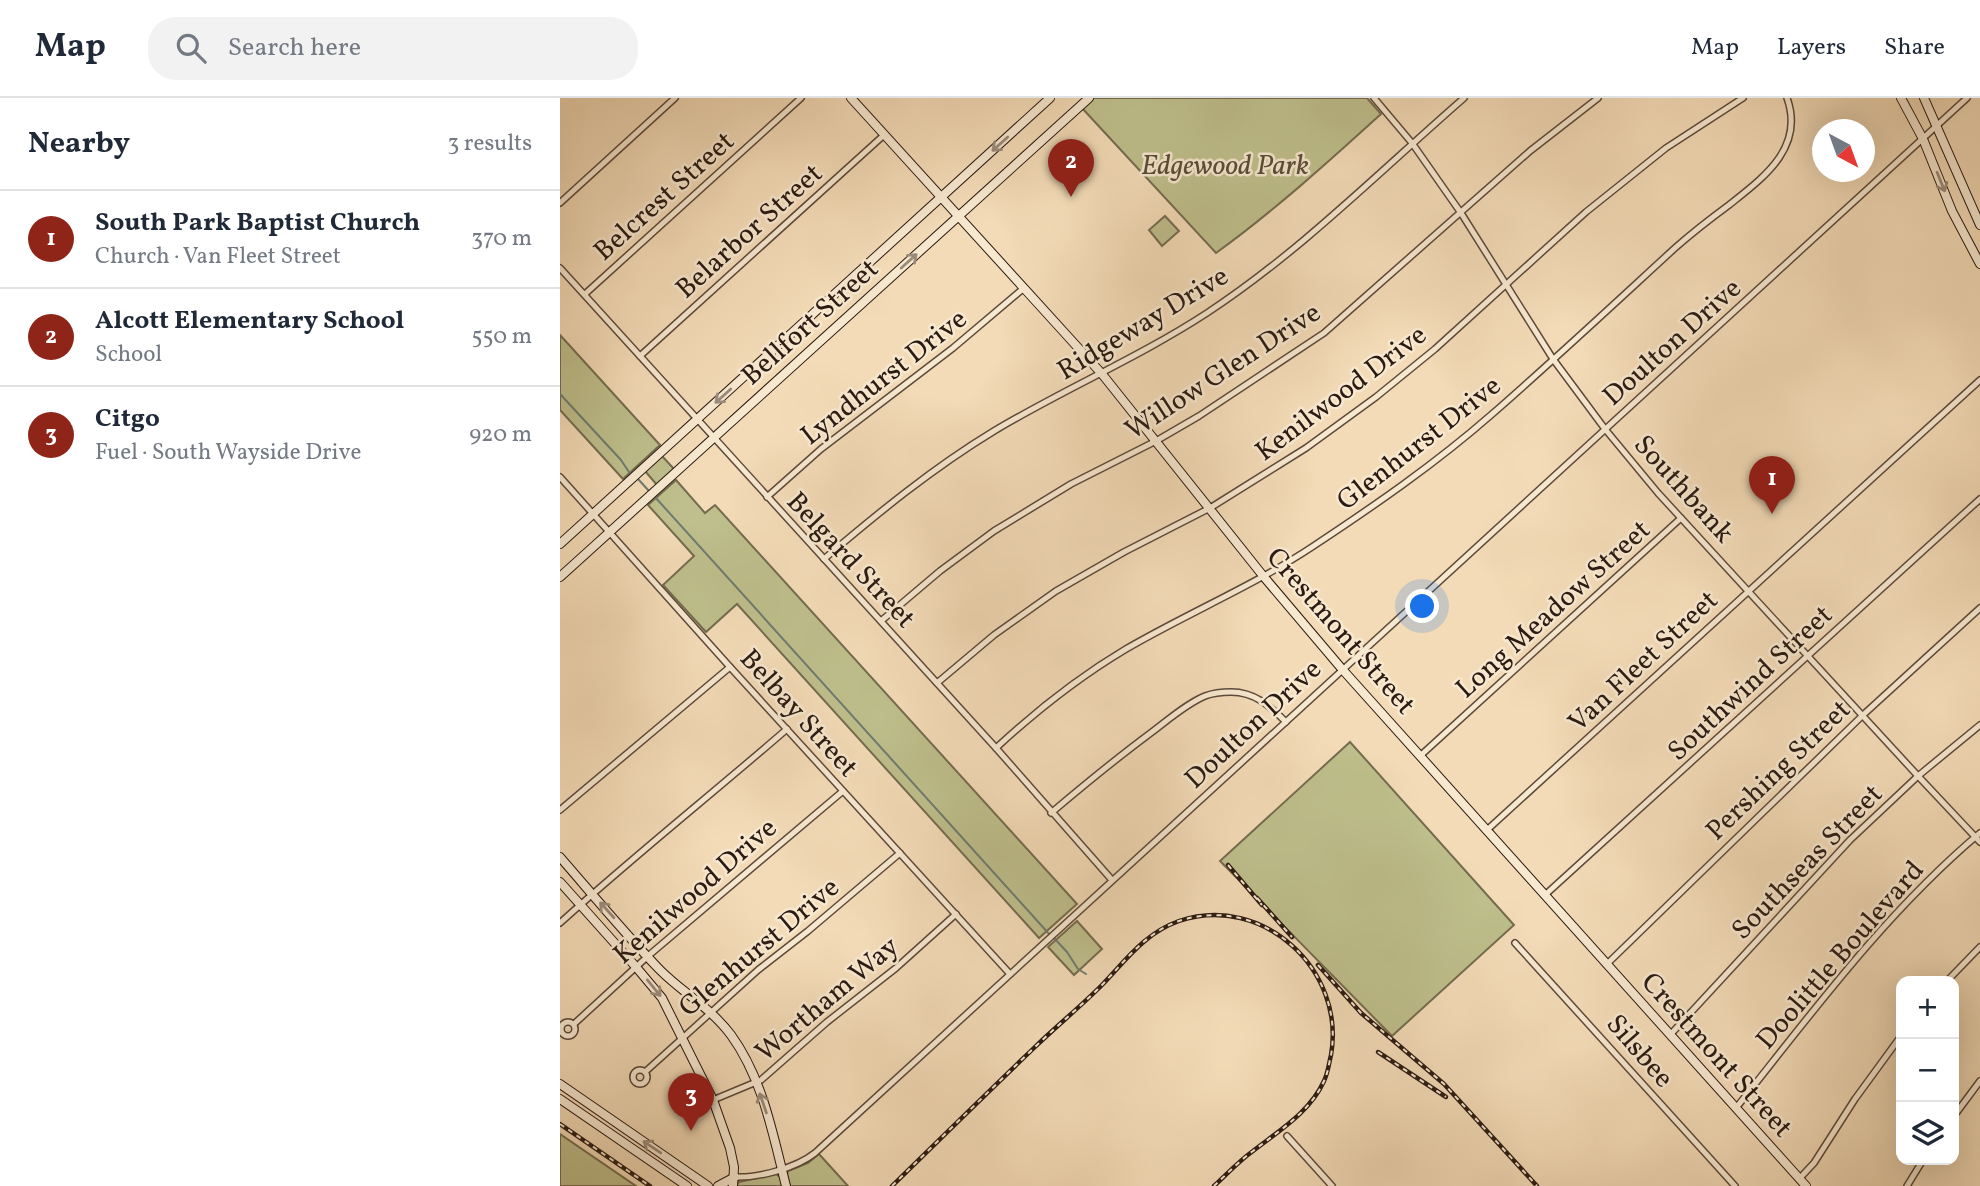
<!DOCTYPE html>
<html lang="en">
<head>
<meta charset="utf-8">
<style>
	body { margin:0; font-family:Vollkorn,serif; background:#f2f2f3; color:#1f2937 }
	.controls { position:absolute; right:21px; bottom:21px; display:grid; overflow:hidden; border-radius:14px; box-shadow:0 7px 28px #0002 }
	.controls button { width:63px; height:63px; display:grid; place-items:center; padding:0; border:0; border-bottom:2px solid #e0e1e3; background:#fff; color:#1f2937; font:35px sans-serif }
	.compass { position:absolute; left:1252px; top:21px; width:63px; height:63px; border-radius:50%; background:#fff; box-shadow:0 7px 28px #0002; rotate:139deg }
	.you { position:absolute; left:863px; top:509px; width:24px; height:24px; margin:-18px; border:5px solid #fff; border-radius:50%; background:#1a73e8; box-shadow:0 0 0 10px #1a73e833 }
	.badge { display:grid; place-items:center; width:46px; height:46px; border-radius:50%; background:#8f2418; color:#fff; font-size:23px; font-weight:700 }
	.pin { position:absolute; translate:-50% -58px; filter:drop-shadow(0 2px 4px #0008) }
	.pin::after { content:''; position:absolute; top:37px; width:24px; height:21px; background:inherit; clip-path:polygon(0 0,100% 0,50% 100%) }
	.list { margin:0; padding:0; list-style:none }
	h2 { display:flex; justify-content:space-between; align-items:center; height:91px; margin:0; padding:0 28px; font-size:30px }
	h2 small { font-size:23px; font-weight:400; color:#747a83 }
	.list li { display:grid; grid-template-columns:46px 1fr auto; gap:21px; align-items:center; box-sizing:border-box; height:98px; padding:0 28px; border-top:2px solid #e0e1e3 }
	.list b { display:block; font-size:26px; white-space:nowrap }
	.list p { margin:0; font-size:23px; white-space:nowrap; color:#747a83 }
	.list em { font-size:23px; font-style:normal; color:#747a83 }
	.icon { flex:none; width:38px; height:38px; fill:none; stroke:currentColor; stroke-width:2; stroke-linecap:round; stroke-linejoin:round }
	.map { position:relative; flex:none; width:1420px; height:1088px; overflow:hidden }
	header { display:flex; align-items:center; gap:42px; box-sizing:border-box; height:98px; padding:0 35px; background:#fff; border-bottom:2px solid #e0e1e3 }
	header strong { font-size:33px }
	nav { display:flex; gap:38px; margin-inline-start:auto; font-size:24px }
	.search { width:490px; height:63px; background:#f2f2f3; display:flex; align-items:center; gap:18px; box-sizing:border-box; padding:0 24px; border-radius:28px; color:#747a83; font-size:26px }
	main { display:flex }
	aside { flex:1; background:#fff }
	.map>svg:first-child { display:block }
</style>
</head>
<body>
<header>
<strong>Map</strong>
<div class="search"><svg class="icon" aria-label="search" viewBox="0 0 24 24"><circle cx="10" cy="10" r="6"/><path d="M15 15l6 6"/></svg>Search here</div>
<nav><a>Map</a><a>Layers</a><a>Share</a></nav>
</header>
<main>
<aside>
<h2>Nearby<small>3 results</small></h2>
<ul class="list">
<li><span class="badge">1</span><div><b>South Park Baptist Church</b><p>Church · Van Fleet Street</p></div><em>370 m</em></li>
<li><span class="badge">2</span><div><b>Alcott Elementary School</b><p>School</p></div><em>550 m</em></li>
<li><span class="badge">3</span><div><b>Citgo</b><p>Fuel · South Wayside Drive</p></div><em>920 m</em></li>
</ul>
</aside>
<div class="map">
<svg width="1420" height="1088" viewBox="0 0 1420 1088">
	<rect width="100%" height="100%" fill="#f3dbb7"/>
	<filter id="stains"><feTurbulence type="fractalNoise" baseFrequency=".00286" numOctaves="4"/><feColorMatrix values="0 0 0 0 .2 0 0 0 0 .09 0 0 0 0 .02 0 0 0 .5 -.17"/></filter>
	<radialGradient id="worn" r=".72"><stop offset=".6" stop-color="#630" stop-opacity="0"/><stop offset="1" stop-color="#630" stop-opacity=".3"/></radialGradient>
	<g fill="#bebf8c" stroke="#746c4f" stroke-width="2">
		<path d="M534 0H807L821 16C767 65 714 113 656 155L522 10Z"/>
		<polygon points="605,118 619,133 602,148 589,132"/>
		<polygon points="0,237 100,347 63,381 0,312"/>
		<polygon points="102,358 114,371 97,387 85,373"/>
		<polygon points="116,382 145,415 155,407 517,806 479,840 177,506 146,534 103,487 134,458 88,407"/>
		<polygon points="790,644 954,827 832,938 660,763"/>
		<polygon points="517,823 542,851 514,877 488,849"/>
		<polygon points="0,1036 76,1088 0,1088"/>
		<polygon points="259,1056 288,1088 230,1088 227,1076 228,1073 248,1065"/>
		<polygon points="216,1076 220,1079 222,1088 176,1088 179,1084"/>
	</g>
	<g fill="none" stroke-linecap="round" stroke-linejoin="round">
		<g stroke="#6e7b70" stroke-width="2">
			<polyline points="0,296 61,362 69,374 72,375"/>
			<polyline points="78,381 89,393"/>
			<polyline points="95,399 490,837"/>
			<polyline points="494,840 507,854 518,871 526,876"/>
		</g>
		<defs>
			<g id="street">
				<polyline points="814,0 852,45 901,115 993,261 1045,331 1098,395 1358,678 1420,744"/>
				<polyline points="0,105 115,0"/>
				<polyline points="0,170 436,650 552,782"/>
				<polyline points="25,196 241,0"/>
				<polyline points="80,258 324,37"/>
				<polyline points="0,379 170,569 450,876"/>
				<polyline points="207,399 261,351 393,250 464,190"/>
				<path d="M264 461C318 415 373 370 434 333 504 291 578 260 647 215 740 154 820 73 904 0"/>
				<polyline points="321,523 380,473 434,433 511,386 596,343 639,318 764,235 970,53 1038,0"/>
				<polyline points="377,585 434,537 496,493 564,454 650,410 746,350 816,299 875,251 1026,114 1106,50 1183,0"/>
				<path d="M436 650C476 613 519 579 566 551 628 515 693 488 752 449 814 408 875 366 931 317 993 263 1054 206 1115 150 1132 135 1150 121 1169 107 1203 80 1245 50 1227 0"/>
				<polyline points="860,658 1121,420"/>
				<polyline points="0,712 170,569"/>
				<path d="M491 715C524 687 557 660 592 634 608 622 626 606 645 598 653 595 663 594 671 594 695 594 710 608 726 624"/>
				<polyline points="927,732 1420,282"/>
				<polyline points="985,797 1420,401"/>
				<path d="M0 825C74 758 152 696 227 631"/>
				<polyline points="955,845 1175,1088"/>
				<polyline points="1047,866 1303,617 1420,510"/>
				<polyline points="1387,883 1420,849"/>
				<circle cx="8" cy="931" r="7"/>
				<polyline points="14,926 88,858 283,693"/>
				<polyline points="1110,937 1290,742 1358,678 1420,627"/>
				<circle cx="80" cy="979" r="7"/>
				<polyline points="85,974 198,872 248,833 340,755"/>
				<polyline points="153,1002 201,982 267,924 336,870 396,816"/>
				<path d="M1176 1010C1252 915 1326 814 1420 735"/>
				<polyline points="1394,1018 1420,983"/>
				<polyline points="727,1038 772,1088"/>
				<path d="M175 1079C199 1080 236 1070 255 1055L1407 0"/>
				<polyline points="1239,1081 1254,1065 1295,1001 1341,938"/>
				<polyline points="1347,1088 1363,1062"/>
			</g>
			<g id="secondary">
				<polyline points="291,0 542,276 704,479 782,571 1246,1088"/>
				<polyline points="1341,0 1363,41 1392,113 1420,166"/>
				<polyline points="1364,0 1420,127"/>
				<polyline points="0,446 490,0"/>
				<polyline points="0,479 529,0"/>
				<path d="M0 759C33 797 65 836 100 872 123 895 151 910 171 937 203 981 213 1037 226 1088"/>
				<polyline points="0,784 76,869 102,900 153,1002 170,1050 174,1069 173,1088"/>
				<polyline points="0,986 148,1088"/>
				<polyline points="0,1001 127,1088"/>
				<polyline points="158,1088 175,1079"/>
			</g>
		</defs>
		<use href="#street" stroke="#5d4a3b" stroke-width="8"/>
		<use href="#secondary" stroke="#2b1a12" stroke-width="10"/>
		<use href="#street" stroke="#f7e8d0" stroke-width="5"/>
		<use href="#secondary" stroke="#f7e8d0" stroke-width="8"/>
		<defs>
			<g id="rail">
				<polyline points="668,767 702,807"/>
				<polyline points="697,800 732,839"/>
				<polyline points="758,867 801,915 884,986 977,1088"/>
				<polyline points="818,954 886,999"/>
				<polyline points="0,1026 90,1088"/>
				<path d="M332 1088C380 1041 428 994 476 948 498 927 521 908 542 887 566 862 585 835 619 823 703 795 786 872 771 957 769 965 768 975 764 983 750 1014 720 1032 693 1053 679 1063 667 1076 654 1088"/>
			</g>
		</defs>
		<use href="#rail" stroke="#2b1a12" stroke-width="4.5"/>
		<use href="#rail" stroke="#f7e8d0" stroke-width="2" stroke-dasharray="5" stroke-linecap="butt"/>
	</g>
	<defs><path id="oneway-shaft" d="M-6 0H5M1.5-3L5.5 0L1.5 3" fill="none" stroke-width="1.6" stroke-linecap="round" stroke-linejoin="round" transform="scale(1.75)"/></defs>
	<g stroke="#9b8b7a">
		<use href="#oneway-shaft" transform="translate(440 46) rotate(138)"/>
		<use href="#oneway-shaft" transform="translate(1381 84) rotate(68)"/>
		<use href="#oneway-shaft" transform="translate(349 163) rotate(-42)"/>
		<use href="#oneway-shaft" transform="translate(163 298) rotate(138)"/>
		<use href="#oneway-shaft" transform="translate(47 812) rotate(-132)"/>
		<use href="#oneway-shaft" transform="translate(94 890) rotate(51)"/>
		<use href="#oneway-shaft" transform="translate(203 1005) rotate(-109)"/>
		<use href="#oneway-shaft" transform="translate(92 1049) rotate(-146)"/>
	</g>
	<g text-anchor="middle" stroke-width="5" stroke-linejoin="round" paint-order="stroke">
		<g font-size="28" font-style="italic" fill="#574c37" stroke="#f7e8d0">
			<text x="665" y="76">Edgewood Park</text>
		</g>
		<g font-size="28" fill="#2b1a12" stroke="#f7e8d0">
			<text transform="translate(103 97) rotate(-42)" y="10">Belcrest Street</text>
			<text transform="translate(188 132) rotate(-42)" y="10">Belarbor Street</text>
			<text transform="translate(249 223) rotate(-42)" y="10">Bellfort Street</text>
			<text transform="translate(582 224) rotate(-31)" y="10">Ridgeway Drive</text>
			<text transform="translate(1111 243) rotate(-42)" y="10">Doulton Drive</text>
			<text transform="translate(662 272) rotate(-33)" y="10">Willow Glen Drive</text>
			<text transform="translate(323 278) rotate(-38)" y="10">Lyndhurst Drive</text>
			<text transform="translate(780 294) rotate(-37)" y="10">Kenilwood Drive</text>
			<text transform="translate(858 344) rotate(-38)" y="10">Glenhurst Drive</text>
			<text transform="translate(1125 390) rotate(48)" y="10">Southbank</text>
			<text transform="translate(292 461) rotate(47)" y="10">Belgard Street</text>
			<text transform="translate(992 510) rotate(-42)" y="10">Long Meadow Street</text>
			<text transform="translate(782 532) rotate(49)" y="10">Crestmont Street</text>
			<text transform="translate(1082 562) rotate(-43)" y="10">Van Fleet Street</text>
			<text transform="translate(1189 584) rotate(-43)" y="10">Southwind Street</text>
			<text transform="translate(240 614) rotate(48)" y="10">Belbay Street</text>
			<text transform="translate(692 625) rotate(-43)" y="10">Doulton Drive</text>
			<text transform="translate(1217 671) rotate(-44)" y="10">Pershing Street</text>
			<text transform="translate(1246 763) rotate(-46)" y="10">Southseas Street</text>
			<text transform="translate(134 792) rotate(-41)" y="10">Kenilwood Drive</text>
			<text transform="translate(198 848) rotate(-40)" y="10">Glenhurst Drive</text>
			<text transform="translate(1279 856) rotate(-49)" y="10">Doolittle Boulevard</text>
			<text transform="translate(266 900) rotate(-40)" y="10">Wortham Way</text>
			<text transform="translate(1081 952) rotate(49)" y="10">Silsbee</text>
			<text transform="translate(1158 956) rotate(48)" y="10">Crestmont Street</text>
		</g>
	</g>
	<rect width="100%" height="100%" filter="url(#stains)"/>
	<rect width="100%" height="100%" fill="url(#worn)"/>
</svg>
<div class="controls">
<button>+</button>
<button>−</button>
<button><svg class="icon" aria-label="layers" viewBox="0 0 24 24"><path d="M12 4l9 5-9 5-9-5zM3 14l9 5 9-5"/></svg></button>
</div>
<svg class="compass" viewBox="-18 -18 36 36"><path d="M0-13l5 13h-10z" fill="#e53935"/><path d="M0 13l5-13h-10z" fill="#747a83"/></svg>
<div class="you"></div>
<div class="pin badge" style="left:1212px;top:416px">1</div>
<div class="pin badge" style="left:511px;top:99px">2</div>
<div class="pin badge" style="left:131px;top:1033px">3</div>
</div>
</main>
</body>
</html>
